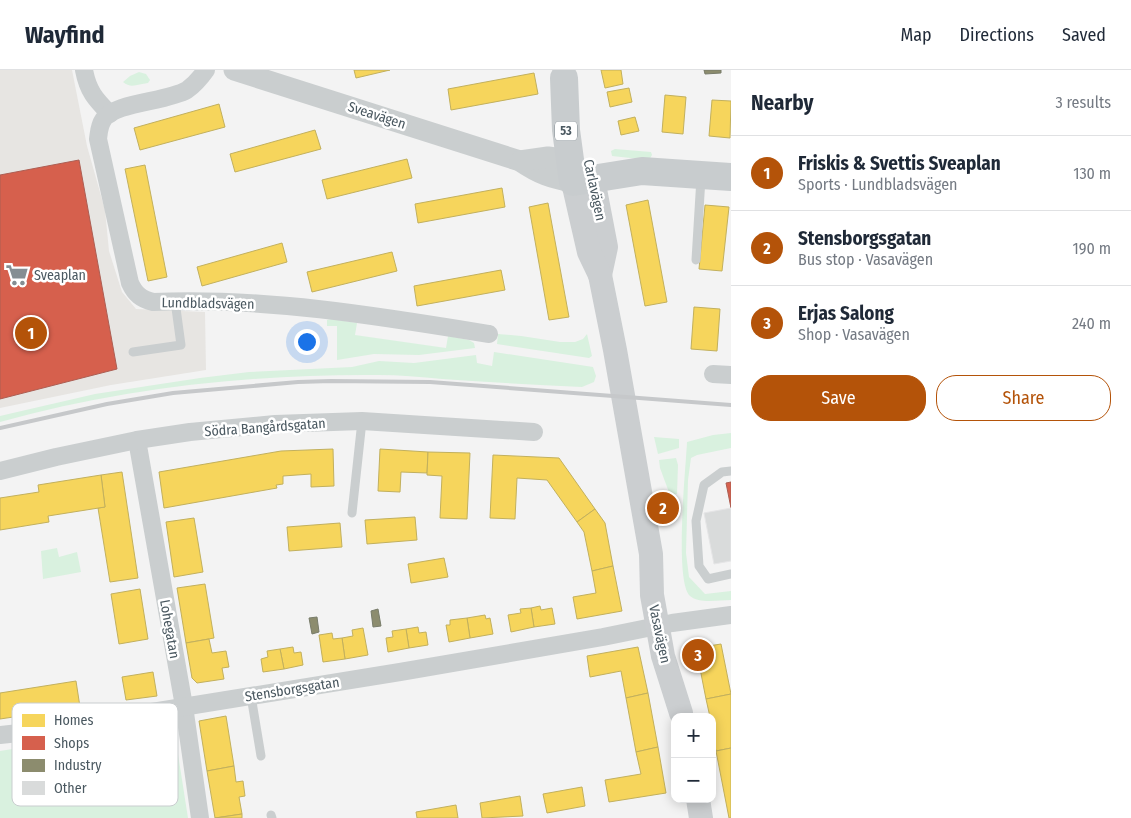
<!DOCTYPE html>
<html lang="en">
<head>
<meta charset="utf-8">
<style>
	body { margin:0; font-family:"Fira Sans Condensed",sans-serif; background:#f6f6f7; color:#1f2937 }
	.controls { position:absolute; right:15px; bottom:15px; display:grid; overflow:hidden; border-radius:10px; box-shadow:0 2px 12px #0003 }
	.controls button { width:45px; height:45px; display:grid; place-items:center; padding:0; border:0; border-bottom:1px solid #e0e1e3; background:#fff; color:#1f2937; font:25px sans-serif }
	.you { position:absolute; left:306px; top:271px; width:18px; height:18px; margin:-12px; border:4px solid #fff; border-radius:50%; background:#1a73e8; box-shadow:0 0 0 8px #1a73e833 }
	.badge { display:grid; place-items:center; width:32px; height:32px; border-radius:50%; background:#b45309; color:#fff; font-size:16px; font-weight:700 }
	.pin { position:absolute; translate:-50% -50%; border:2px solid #fff; box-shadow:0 1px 5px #0006 }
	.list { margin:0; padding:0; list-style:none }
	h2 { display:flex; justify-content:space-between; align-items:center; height:65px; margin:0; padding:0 20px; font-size:21px }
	h2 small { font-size:16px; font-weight:400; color:#747a83 }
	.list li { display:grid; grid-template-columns:32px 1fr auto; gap:15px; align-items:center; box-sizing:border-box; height:75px; padding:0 20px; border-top:1px solid #e0e1e3 }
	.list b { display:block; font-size:19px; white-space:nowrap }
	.list p { margin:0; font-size:16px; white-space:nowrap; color:#747a83 }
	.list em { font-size:16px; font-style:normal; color:#747a83 }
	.actions { display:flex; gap:10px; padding:15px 20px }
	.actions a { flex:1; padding:11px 0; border:1px solid #b45309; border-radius:20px; text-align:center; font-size:18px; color:#b45309 }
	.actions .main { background:#b45309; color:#fff }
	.map { position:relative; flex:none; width:731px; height:748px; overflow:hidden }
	header { display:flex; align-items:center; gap:30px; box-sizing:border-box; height:70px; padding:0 25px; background:#fff; border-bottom:1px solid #e0e1e3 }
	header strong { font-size:24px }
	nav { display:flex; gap:28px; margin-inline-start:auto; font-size:18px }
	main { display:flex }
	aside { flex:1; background:#fff }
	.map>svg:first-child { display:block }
</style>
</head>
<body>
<header>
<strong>Wayfind</strong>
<nav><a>Map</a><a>Directions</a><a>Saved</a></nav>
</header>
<main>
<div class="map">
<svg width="731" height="748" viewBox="0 0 731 748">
	<rect width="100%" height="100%" fill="#f3f3f3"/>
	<polygon fill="#e7e5e2" points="0,0 72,0 87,76 105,140 109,181 122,222 136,239 205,242 206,300 111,315 0,338"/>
	<g fill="#d9f1df">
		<path d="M139 2 146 4 150 10 148 13C138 14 131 19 123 12L130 6Z"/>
		<polygon points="615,79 651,82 652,85 649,90 612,86 611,81"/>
		<polygon points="331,249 357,253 355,265 446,278 448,266 469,270 474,273 475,278 419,285 374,284 337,290 337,256 327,256 327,250"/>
		<polygon points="498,264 521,266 560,272 575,272 583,269 587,264 592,286 589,288 497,274"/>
		<path d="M494 282 593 297 596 306 594 312 582 317C535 315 489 312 442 309 421 307 399 305 378 305 251 304 122 318 0 352V346L95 324 200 308 249 302 352 297 379 291 414 293 476 285 477 293 492 296Z"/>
		<path d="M731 363V378L697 385 691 388 688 410 686 483 689 507 705 524 731 521V530C719 530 699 534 690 526 674 511 686 397 687 372L713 365Z"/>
		<polygon points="654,367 679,369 679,378 658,384"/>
		<polygon points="676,388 678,395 677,424 670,425 660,398 659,390"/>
		<polygon points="57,478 59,487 77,482 81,502 43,509 41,481"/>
		<polygon points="167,654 175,665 188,748 0,748 0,681"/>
	</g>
	<g fill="#f6d55c" stroke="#c2b05d">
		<polygon points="354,0 390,0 356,8"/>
		<polygon points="601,0 621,0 623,14 605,18"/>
		<polygon points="534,3 538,24 451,40 448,19"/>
		<polygon points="629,18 632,32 610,37 607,22"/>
		<polygon points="665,25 686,27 683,64 662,62"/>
		<polygon points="712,30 731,31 730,68 709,66"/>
		<polygon points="219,34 225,57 140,80 134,58"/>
		<polygon points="635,47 639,61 621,65 618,51"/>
		<polygon points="315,60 321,79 235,102 230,84"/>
		<polygon points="407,89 412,108 327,129 322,110"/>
		<polygon points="145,95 167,207 148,211 125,99"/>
		<polygon points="502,118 505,137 418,153 415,134"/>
		<polygon points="648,130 667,232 645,236 626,135"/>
		<polygon points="548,133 569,247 549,250 529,137"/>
		<polygon points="705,135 729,137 722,201 699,199"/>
		<polygon points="282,173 287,192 202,216 197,197"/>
		<polygon points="392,182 397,201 312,222 307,202"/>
		<polygon points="501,200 505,220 417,236 414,216"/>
		<polygon points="694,237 720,239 717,281 691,279"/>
		<polygon points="333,379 334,416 311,417 311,404 283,406 283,414 276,415 277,418 164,438 159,402 281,381"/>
		<polygon points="380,379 428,382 427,403 401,402 400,422 378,421"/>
		<polygon points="428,382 470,383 467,449 440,448 442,406 427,405"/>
		<polygon points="493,385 559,388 595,439 577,452 547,410 517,408 515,449 490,448"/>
		<polygon points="122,402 138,508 110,512 98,438 105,437 101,405"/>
		<polygon points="101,405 105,437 48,446 49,452 0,460 0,428 39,422 38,415"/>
		<polygon points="595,439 605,453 613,496 592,501 584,462 577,452"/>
		<polygon points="415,447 417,470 367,474 365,450"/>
		<polygon points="194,448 203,502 174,507 166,452"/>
		<polygon points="340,453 342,477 289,481 287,457"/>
		<polygon points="444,488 448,507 411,513 408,494"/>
		<polygon points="613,496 622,541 577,549 573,527 596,523 592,501"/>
		<polygon points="205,514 214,568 186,573 177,518"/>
		<polygon points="140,519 148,569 119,574 111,524"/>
		<polygon points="540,536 541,540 552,538 555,554 534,557 531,538"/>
		<polygon points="531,538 534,557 511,562 508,545 521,543 520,539"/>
		<polygon points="485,545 486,549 490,548 493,564 470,568 467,548"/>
		<polygon points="467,548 470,568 449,572 446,555 450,555 450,550"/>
		<polygon points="418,557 419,563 426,562 428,575 409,578 406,559"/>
		<polygon points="363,558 368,585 345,589 342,568 353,566 352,560"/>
		<polygon points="406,559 409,578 388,582 386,568 393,567 392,561"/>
		<polygon points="332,563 333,569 342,568 345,589 323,592 319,565"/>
		<polygon points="209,569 212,583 226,581 229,597 222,598 224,609 197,613 192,608 186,573"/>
		<polygon points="721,574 731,624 706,629 696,578"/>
		<polygon points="293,577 294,583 301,582 303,595 284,599 280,579"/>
		<polygon points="638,577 648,623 626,628 621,601 590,607 587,586"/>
		<polygon points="280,579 284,599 263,602 261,589 268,587 267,581"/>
		<polygon points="153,602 157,626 126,630 122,607"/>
		<polygon points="76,611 80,637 0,649 0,623"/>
		<polygon points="648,623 658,677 636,682 626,628"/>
		<polygon points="731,624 731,678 716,681 712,661 712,647 710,647 706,629"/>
		<polygon points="226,646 234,696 207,701 199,651"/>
		<polygon points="658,677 666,723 609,732 605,710 641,704 636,682"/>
		<polygon points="731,678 731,748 729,748 716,681"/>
		<polygon points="234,696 236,712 243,711 245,726 239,727 242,744 215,748 207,701"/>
		<polygon points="582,717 585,736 547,743 543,724"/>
		<polygon points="520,726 523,746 482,748 480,733"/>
		<polygon points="456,735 458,748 417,748 416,742"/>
		<polygon points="242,744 242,748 215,748"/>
	</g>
	<g fill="#d6604d" stroke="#ac5e53">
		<polygon points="79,90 117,299 0,329 0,105"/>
		<polygon points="731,412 731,438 726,413"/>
	</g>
	<g fill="#8c8c6e" stroke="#787c6a">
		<polygon points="704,0 721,0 721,3 705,4"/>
		<polygon points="378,539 381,556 373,557 371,541"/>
		<polygon points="317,547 319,562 312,564 309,548"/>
	</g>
	<polygon fill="#d9dbdb" stroke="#e5e5e6" points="731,438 731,491 714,494 704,443"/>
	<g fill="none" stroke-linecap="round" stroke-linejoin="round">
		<g stroke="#cacecf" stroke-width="9">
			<polyline points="696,190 701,108"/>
			<polyline points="133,282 181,275 175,231"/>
			<polyline points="731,401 722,402 704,415 696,451 699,496 708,509 731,504"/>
			<polyline points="352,443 362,351"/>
			<polyline points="251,626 261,686"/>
			<polyline points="271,745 272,748"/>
		</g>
		<g stroke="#cacecf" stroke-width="18">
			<path d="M84 0C88 21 95 29 110 44"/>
			<path d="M206 0C201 7 194 15 187 20 167 32 114 32 103 50 99 56 99 62 98 69L130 213C135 224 141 229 153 232 264 227 379 246 489 264"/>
			<polyline points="713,304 731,305"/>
			<polyline points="137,370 184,636 200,748"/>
			<polyline points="0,401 56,387 137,370 190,362 275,354 362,351 534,362"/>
			<polyline points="0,665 28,662 400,602 603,567 672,553 731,545"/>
		</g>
		<g stroke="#cacecf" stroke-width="21">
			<path d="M234 0 520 91C539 104 551 108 573 112"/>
			<polyline points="520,91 548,87 570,90"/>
		</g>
		<g stroke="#cbced0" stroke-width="24">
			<polyline points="593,109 606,177 600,205"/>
			<polyline points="573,112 589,182 600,205 615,280 651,484 652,525 663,586 681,643"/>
			<polyline points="698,729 701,748"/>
		</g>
		<polyline stroke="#c8ccce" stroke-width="28" points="564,8 566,60 573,112 642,101 731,107"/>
		<polyline stroke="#c6c8ca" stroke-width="4" points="0,358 107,334 173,323 298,312 331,311 430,312 731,335"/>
	</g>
	<defs>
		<symbol id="supermarket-bare" viewBox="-9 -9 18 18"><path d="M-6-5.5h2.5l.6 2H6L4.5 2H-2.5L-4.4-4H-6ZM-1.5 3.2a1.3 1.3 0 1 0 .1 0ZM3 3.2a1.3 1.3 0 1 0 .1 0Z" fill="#858e93" stroke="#fff" stroke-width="2.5" paint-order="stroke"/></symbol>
	</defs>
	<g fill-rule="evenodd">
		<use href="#supermarket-bare" x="1" y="189" width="32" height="32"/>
	</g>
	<g text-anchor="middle" stroke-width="5" stroke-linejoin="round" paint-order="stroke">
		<rect fill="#fff" stroke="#808a90" stroke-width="1" x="555" y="51.5" width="22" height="19" rx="4"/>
		<g font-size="12" font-weight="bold" fill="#4a5860">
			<text x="566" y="65">53</text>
		</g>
		<g font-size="14" fill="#4a5860" stroke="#fff">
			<text transform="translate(377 45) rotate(18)" y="5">Sveavägen</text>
			<text transform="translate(595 120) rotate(78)" y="5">Carlavägen</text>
			<text transform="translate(208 233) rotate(1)" y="5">Lundbladsvägen</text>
			<text transform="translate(265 357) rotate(-4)" y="5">Södra Bangårdsgatan</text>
			<text transform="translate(170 559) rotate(80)" y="5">Lohegatan</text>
			<text transform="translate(660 564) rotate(78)" y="5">Vasavägen</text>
			<text transform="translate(292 619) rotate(-9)" y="5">Stensborgsgatan</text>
		</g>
		<g font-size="14" fill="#4a5860" stroke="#fff" text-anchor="start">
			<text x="34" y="210">Sveaplan</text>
		</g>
	</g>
	<rect x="12" y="633" width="166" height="103" rx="8" fill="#fff" stroke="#c9cdcf" stroke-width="1"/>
	<rect x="22" y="644" width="23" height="13" fill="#f6d55c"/>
	<rect x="22" y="666" width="23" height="14" fill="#d6604d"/>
	<rect x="22" y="689" width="23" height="13" fill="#8c8c6e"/>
	<rect x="22" y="711" width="23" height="14" fill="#d9dbdb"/>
	<g font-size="14" fill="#4a5860">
		<text x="54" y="655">Homes</text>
		<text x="54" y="678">Shops</text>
		<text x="54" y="700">Industry</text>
		<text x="54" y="723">Other</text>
	</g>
</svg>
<div class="controls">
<button>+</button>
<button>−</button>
</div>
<div class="you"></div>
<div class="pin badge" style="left:31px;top:263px">1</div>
<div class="pin badge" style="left:663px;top:438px">2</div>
<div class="pin badge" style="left:698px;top:585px">3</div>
</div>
<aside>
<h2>Nearby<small>3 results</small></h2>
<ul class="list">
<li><span class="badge">1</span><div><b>Friskis &amp; Svettis Sveaplan</b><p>Sports · Lundbladsvägen</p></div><em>130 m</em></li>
<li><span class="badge">2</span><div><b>Stensborgsgatan</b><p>Bus stop · Vasavägen</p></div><em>190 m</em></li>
<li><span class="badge">3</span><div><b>Erjas Salong</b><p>Shop · Vasavägen</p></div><em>240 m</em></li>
</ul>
<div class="actions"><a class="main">Save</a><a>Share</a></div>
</aside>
</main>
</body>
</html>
